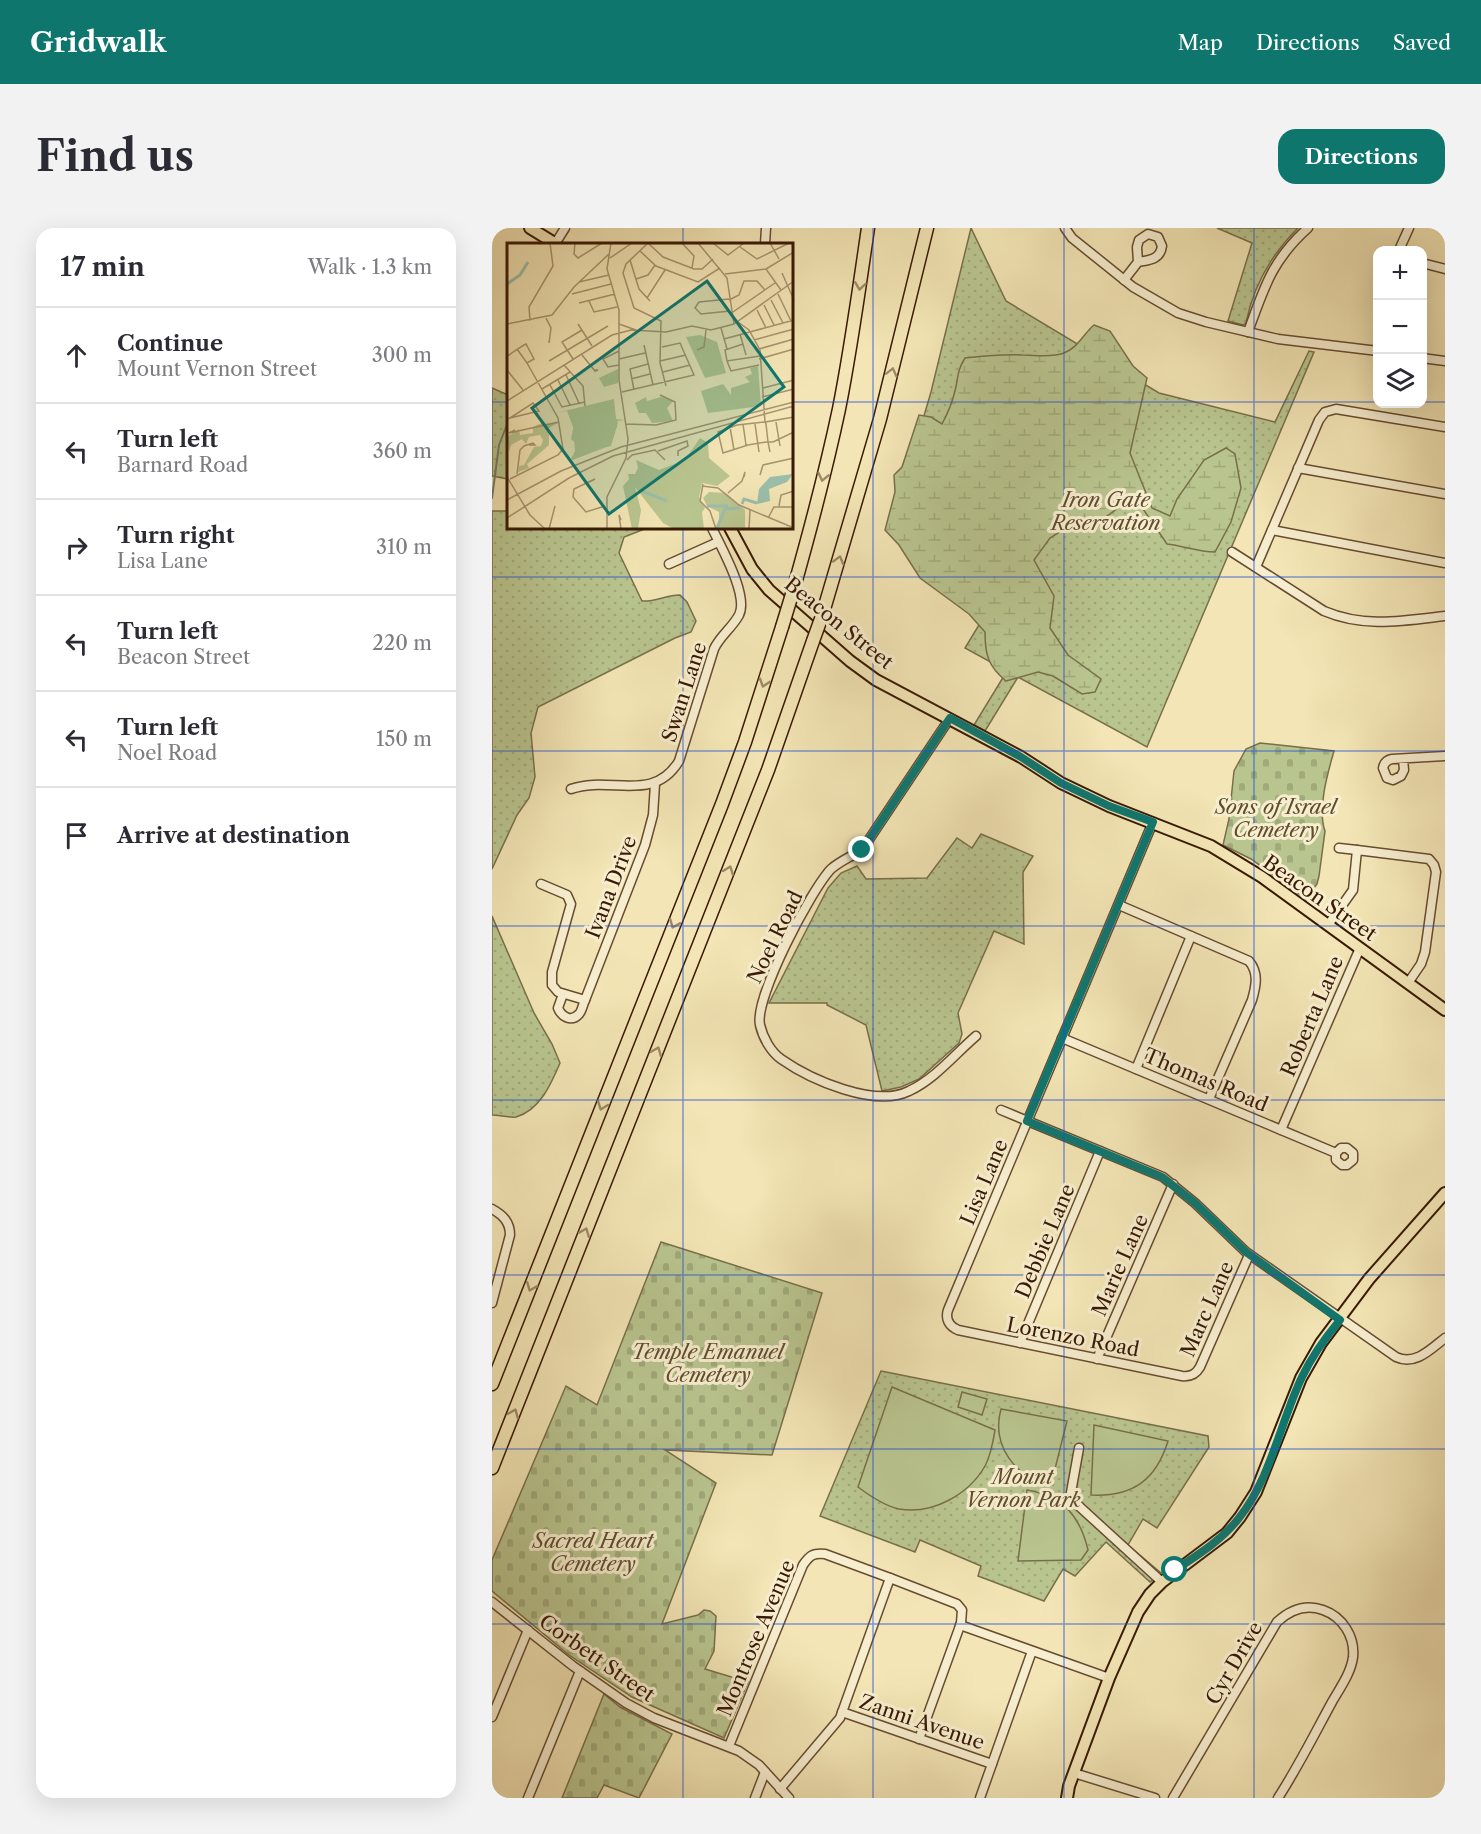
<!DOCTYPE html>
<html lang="en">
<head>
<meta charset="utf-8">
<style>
	body { margin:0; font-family:"Libre Caslon Text",serif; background:#f2f2f3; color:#2b2b33 }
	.controls { position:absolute; right:18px; top:18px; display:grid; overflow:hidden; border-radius:12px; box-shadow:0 6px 24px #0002 }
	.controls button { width:54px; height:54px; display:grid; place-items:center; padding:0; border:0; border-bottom:2px solid #e1e1e2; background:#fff; color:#2b2b33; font:30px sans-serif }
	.stop { position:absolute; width:18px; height:18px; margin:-14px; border:4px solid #0f766e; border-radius:50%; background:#fff }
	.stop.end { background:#0f766e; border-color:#fff; box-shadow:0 2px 6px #0008 }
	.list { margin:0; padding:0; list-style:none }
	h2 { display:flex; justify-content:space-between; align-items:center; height:78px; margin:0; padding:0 24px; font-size:26px }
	h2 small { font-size:20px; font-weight:400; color:#7c7c81 }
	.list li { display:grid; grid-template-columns:39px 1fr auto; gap:18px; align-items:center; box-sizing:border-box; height:96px; padding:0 24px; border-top:2px solid #e1e1e2 }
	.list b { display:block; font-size:22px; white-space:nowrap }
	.list p { margin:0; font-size:20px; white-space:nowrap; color:#7c7c81 }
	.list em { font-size:20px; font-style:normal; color:#7c7c81 }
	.icon { flex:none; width:33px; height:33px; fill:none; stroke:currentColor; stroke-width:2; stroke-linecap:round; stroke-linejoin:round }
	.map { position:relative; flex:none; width:953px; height:1570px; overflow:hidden; border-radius:18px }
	header { display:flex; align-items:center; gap:36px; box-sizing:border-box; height:84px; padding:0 30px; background:#0f766e; color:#fff }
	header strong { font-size:28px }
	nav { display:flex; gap:33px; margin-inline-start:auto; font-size:21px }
	.intro { display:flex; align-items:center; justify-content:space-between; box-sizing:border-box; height:144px; padding:0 36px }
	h1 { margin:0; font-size:42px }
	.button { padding:15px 27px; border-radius:18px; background:#0f766e; color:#fff; font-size:21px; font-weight:700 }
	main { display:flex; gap:36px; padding:0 36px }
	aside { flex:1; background:#fff; border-radius:18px; box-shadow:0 6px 24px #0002 }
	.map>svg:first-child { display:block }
</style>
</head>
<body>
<header>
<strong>Gridwalk</strong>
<nav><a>Map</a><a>Directions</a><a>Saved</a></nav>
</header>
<div class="intro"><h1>Find us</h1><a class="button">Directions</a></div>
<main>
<aside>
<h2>17 min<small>Walk · 1.3 km</small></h2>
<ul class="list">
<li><svg class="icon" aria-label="ahead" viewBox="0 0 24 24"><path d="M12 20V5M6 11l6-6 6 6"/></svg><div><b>Continue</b><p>Mount Vernon Street</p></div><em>300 m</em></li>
<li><svg class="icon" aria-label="left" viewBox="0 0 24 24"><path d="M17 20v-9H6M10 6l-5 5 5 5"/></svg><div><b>Turn left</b><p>Barnard Road</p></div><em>360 m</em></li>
<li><svg class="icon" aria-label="right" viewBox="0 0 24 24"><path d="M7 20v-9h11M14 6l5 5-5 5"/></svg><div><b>Turn right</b><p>Lisa Lane</p></div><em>310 m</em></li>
<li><svg class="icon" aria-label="left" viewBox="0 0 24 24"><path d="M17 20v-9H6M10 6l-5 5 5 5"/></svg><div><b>Turn left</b><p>Beacon Street</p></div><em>220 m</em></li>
<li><svg class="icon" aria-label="left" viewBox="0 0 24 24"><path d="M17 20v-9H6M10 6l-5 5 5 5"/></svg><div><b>Turn left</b><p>Noel Road</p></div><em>150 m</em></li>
<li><svg class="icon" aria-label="arrive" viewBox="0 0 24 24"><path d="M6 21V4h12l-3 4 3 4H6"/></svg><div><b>Arrive at destination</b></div></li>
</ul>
</aside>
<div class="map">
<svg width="953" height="1570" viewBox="0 0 953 1570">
	<defs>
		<pattern id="grass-dots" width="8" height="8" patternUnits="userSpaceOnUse" patternTransform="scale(1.5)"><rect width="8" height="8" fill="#b9c58f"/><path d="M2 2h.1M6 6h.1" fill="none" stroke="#a0a97a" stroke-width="1.8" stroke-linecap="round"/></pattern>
		<pattern id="wetland-marsh" width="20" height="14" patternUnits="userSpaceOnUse" patternTransform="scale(1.5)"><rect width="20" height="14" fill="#b9c58f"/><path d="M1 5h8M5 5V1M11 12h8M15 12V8" fill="none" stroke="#a0a97a"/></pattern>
		<pattern id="cemetery-stones" width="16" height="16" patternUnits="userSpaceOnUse" patternTransform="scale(1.5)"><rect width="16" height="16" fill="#b9c58f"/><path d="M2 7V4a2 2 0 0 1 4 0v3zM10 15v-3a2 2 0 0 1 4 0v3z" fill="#a0a97a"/></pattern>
	</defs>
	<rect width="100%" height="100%" fill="#f3e5b5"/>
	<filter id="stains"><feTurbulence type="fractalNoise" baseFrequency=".00333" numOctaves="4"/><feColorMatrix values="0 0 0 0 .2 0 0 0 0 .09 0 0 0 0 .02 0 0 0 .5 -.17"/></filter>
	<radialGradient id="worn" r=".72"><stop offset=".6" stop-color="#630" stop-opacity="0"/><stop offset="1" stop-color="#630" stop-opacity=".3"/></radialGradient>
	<g fill="url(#grass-dots)" stroke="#786f4a" stroke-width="1.5">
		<polygon points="479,0 514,73 667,165 783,194 817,123 822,124 655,519 526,449 493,503 482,497 515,443 473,420 510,359 400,296 439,164"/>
		<path d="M725 0H806C780 26 761 59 754 95L751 97 736 93 760 15Z"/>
		<polygon points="0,160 16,167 16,251 0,248"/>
		<path d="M0 283H16V300H155L132 309 127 325 150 373C163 374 174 367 188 367L195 374 204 393 199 404 183 410 46 479 39 505 43 549 37 570 25 587 0 641Z"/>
		<polygon points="489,606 541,628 531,644 532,716 502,703 466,785 470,806 467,815 427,851 409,859 390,863 374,797 335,777 335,775 277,775 336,660 349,645 365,638 374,651 435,650 465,610 480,620"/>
		<path d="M0 688 42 785 60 816 68 835C59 856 48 882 24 889 17 890 7 887 0 887Z"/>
		<polygon points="389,1143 716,1208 717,1219 665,1300 651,1291 636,1317 669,1345 658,1354 614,1314 583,1348 571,1341 552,1373 486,1348 489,1338 428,1312 423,1324 328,1288"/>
	</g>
	<path fill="url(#wetland-marsh)" stroke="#786f4a" stroke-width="1.5" d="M602 97 618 103 641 138 655 150 638 225 660 280 678 288 685 271 712 232 734 220 743 226 749 260 739 294 723 324C706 324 692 318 675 316L649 278H629L608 293 583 294 558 310 542 332 562 368 558 400 576 427 609 451 603 464 590 466 561 448 546 444 514 453C496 438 493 427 493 404L477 386 428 350 407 317 393 302 403 264 402 247 410 239 427 187 439 189 450 196C456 185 460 175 463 163 467 148 464 145 473 130 492 128 511 126 530 127 543 127 559 130 572 125 586 120 592 105 602 97Z"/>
	<g fill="url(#cemetery-stones)" stroke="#786f4a" stroke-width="1.5">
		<path d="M768 515 842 523C836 544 825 581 833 603L827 648 825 656 814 671 759 631 731 617 737 591 742 543 754 521Z"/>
		<polygon points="169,1014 330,1065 280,1227 173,1222 224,1255 170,1396 206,1387 212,1382 218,1383 224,1388 222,1423 213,1441 256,1454 232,1510 140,1469 77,1427 0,1363 0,1332 74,1158 105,1177"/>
		<polygon points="112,1466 128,1479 180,1506 147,1570 112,1557 105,1570 70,1570"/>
	</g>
	<g fill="#b9c58f" stroke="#786f4a" stroke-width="1.5">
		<path d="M400 1159 503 1202C501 1214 499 1227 493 1238 477 1266 441 1287 407 1281 393 1278 378 1268 366 1259Z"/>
		<polygon points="470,1164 495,1171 490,1187 466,1179"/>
		<path d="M509 1181 575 1193 559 1257C523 1250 499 1217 509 1181Z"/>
		<path d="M602 1197 676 1213C664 1252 641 1269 599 1267Z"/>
		<path d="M535 1262C571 1268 588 1288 596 1322L589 1332 526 1333Z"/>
	</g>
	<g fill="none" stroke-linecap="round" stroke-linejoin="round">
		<polyline stroke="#737d68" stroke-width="2" points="0,270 7,217 16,194"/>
		<defs>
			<g id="minor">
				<polyline points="573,0 580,10 641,59 686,85 714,94 786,111 886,123"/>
				<polyline points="63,16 73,0"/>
				<polyline points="273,16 274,0"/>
				<polyline points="907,22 917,0"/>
				<polyline points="930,35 953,41"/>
				<path d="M632 52 646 34 645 19 647 12 656 6 666 9 670 18C668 32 657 32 646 34"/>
				<path d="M756 104C772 60 780 32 816 0"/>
				<polyline points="930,130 953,133"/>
				<polyline points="806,240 953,266"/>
				<polyline points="780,302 953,335"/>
				<path d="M740 324 832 383C872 400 910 393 953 388"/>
				<polyline points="177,336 226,314"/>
				<polyline points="764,339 827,192 833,184 844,181 953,199"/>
				<path d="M458 490 370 622C360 628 348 633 339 641 319 662 262 770 268 797 271 810 279 824 289 831 319 852 383 880 417 863 443 851 463 826 484 808"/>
				<path d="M911 531 912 542 909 548 901 552 895 550 891 540C892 535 895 532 900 531L953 528"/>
				<path d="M79 561C118 547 161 576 187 533L222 421C228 408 240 400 247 387 257 368 229 319 220 300"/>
				<path d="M661 594 456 1082C453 1091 457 1098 466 1102L690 1148C699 1149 704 1146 708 1139L757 1027"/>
				<polyline points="847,620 865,622"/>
				<polyline points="49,656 75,667 79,676 60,744 60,757 66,764 93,772 153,617 161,587 163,556"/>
				<path d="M627 677 757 733C767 745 764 758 760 772L717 871"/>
				<polyline points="836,697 861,662 865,622 937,631 942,637 944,644 933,724 929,736 916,755"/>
				<path d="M71 766 66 780C69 788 79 795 87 786 90 783 91 776 93 772"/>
				<polyline points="570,810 844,925 849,920 855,920 861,925 861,932 855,937 850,937 844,932 844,925"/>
				<polyline points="644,841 699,708"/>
				<path d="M509 882 671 949 703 975 754 1024 904 1129C923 1138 939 1121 953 1110"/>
				<polyline points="789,902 868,720"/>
				<path d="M0 981C11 987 18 994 18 1007L0 1075"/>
				<polyline points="528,1115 608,923"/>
				<polyline points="605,1131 681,956"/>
				<polyline points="587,1220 578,1270 670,1354"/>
				<polyline points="0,1374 81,1438 134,1475 162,1490 247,1523 267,1537 297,1570"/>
				<polyline points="468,1397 617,1450"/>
				<polyline points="350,1484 500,1536"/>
				<polyline points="0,1489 36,1402"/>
				<path d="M237 1518 311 1337C318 1327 321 1325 333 1326L398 1350"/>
				<polyline points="582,1545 663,1570"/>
				<polyline points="288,1561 348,1490 398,1350 465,1376 470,1382 469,1395 427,1511"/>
				<polyline points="36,1570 88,1443"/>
				<polyline points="263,1570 273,1544"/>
				<polyline points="488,1570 540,1423"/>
				<path d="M681 1570 785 1394C798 1382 814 1376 831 1382 851 1389 863 1409 861 1429 859 1445 848 1460 840 1474 822 1507 806 1539 786 1570"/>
			</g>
			<g id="major">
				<polyline points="38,0 64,16"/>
				<polyline points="238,300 260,341 277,362 358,433 384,452 529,529 569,555 617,578 719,618 770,649 953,782"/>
				<polyline points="575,1570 577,1558 617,1450 646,1384 658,1366 670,1354 735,1305 748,1289 764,1264 809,1150 829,1115 877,1051 953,965"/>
			</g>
			<g id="highway">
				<path d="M301 363C318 303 334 242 347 181 359 121 367 61 376 0"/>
				<polyline points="330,388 388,191 435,0"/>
				<polyline points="0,1156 230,576 253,514 290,399"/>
				<polyline points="0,1240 276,542 321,413"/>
			</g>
		</defs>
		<use href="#minor" stroke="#674c30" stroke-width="11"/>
		<use href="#major" stroke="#381904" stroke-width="14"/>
		<use href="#highway" stroke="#381904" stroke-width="15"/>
		<use href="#minor" stroke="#f7eecf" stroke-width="8"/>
		<use href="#major" stroke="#f3e5b5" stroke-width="10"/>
		<use href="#highway" stroke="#f3e5b5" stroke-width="12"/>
		<defs>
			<g id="highway-bridge">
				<polyline points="290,399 301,363"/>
				<polyline points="321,413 330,388"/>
			</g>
		</defs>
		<use href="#highway-bridge" stroke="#381904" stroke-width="15" stroke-linecap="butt"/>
		<use href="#highway-bridge" stroke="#f3e5b5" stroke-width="12"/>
	</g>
	<defs><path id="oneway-chevron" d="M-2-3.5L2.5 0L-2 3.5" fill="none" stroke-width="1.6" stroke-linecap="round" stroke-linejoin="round" transform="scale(1.5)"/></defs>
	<g stroke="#9f8965">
		<use href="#oneway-chevron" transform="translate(368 58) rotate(98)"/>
		<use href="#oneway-chevron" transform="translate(400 144) rotate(-76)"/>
		<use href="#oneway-chevron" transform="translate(331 249) rotate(103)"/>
		<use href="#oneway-chevron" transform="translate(347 332) rotate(-74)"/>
		<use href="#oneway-chevron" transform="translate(272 455) rotate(108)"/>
		<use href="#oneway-chevron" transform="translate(237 642) rotate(-69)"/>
		<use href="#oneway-chevron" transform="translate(182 696) rotate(112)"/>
		<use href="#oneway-chevron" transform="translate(165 823) rotate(-68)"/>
		<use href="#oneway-chevron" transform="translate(110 878) rotate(111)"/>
		<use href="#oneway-chevron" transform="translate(93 1004) rotate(-68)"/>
		<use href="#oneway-chevron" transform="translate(39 1059) rotate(112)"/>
		<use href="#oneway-chevron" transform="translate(22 1185) rotate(-68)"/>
	</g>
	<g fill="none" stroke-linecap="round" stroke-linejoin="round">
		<path stroke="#0f766e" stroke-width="8" d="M370 622 458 490 529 529 569 555 617 578 661 594 535 893 670 949 703 975 754 1024 848 1092C833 1110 820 1128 810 1149 788 1195 779 1250 747 1290 730 1312 706 1327 683 1342"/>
	</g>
	<path fill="none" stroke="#1d4ed8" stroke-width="1.5" stroke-opacity="0.55" d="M191 0V16M381 0V1570M572 0V1570M762 0V1570M0 174H16M300 174H886M930 174H953M191 300V1570M0 349H953M0 523H953M0 698H953M0 872H953M0 1047H953M0 1221H953M0 1396H953"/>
	<g text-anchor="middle" stroke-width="6" stroke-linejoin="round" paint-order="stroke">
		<g font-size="20" font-style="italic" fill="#5f4d2e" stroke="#f7eecf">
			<text x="614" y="279">Iron Gate<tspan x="614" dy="23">Reservation</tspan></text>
			<text x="784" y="586">Sons of Israel<tspan x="784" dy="23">Cemetery</tspan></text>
			<text x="216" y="1131">Temple Emanuel<tspan x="216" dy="23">Cemetery</tspan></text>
			<text x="531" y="1256">Mount<tspan x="531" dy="23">Vernon Park</tspan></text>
			<text x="101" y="1320">Sacred Heart<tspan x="101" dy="23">Cemetery</tspan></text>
		</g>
		<g font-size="20" fill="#381904" stroke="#f7eecf">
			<text transform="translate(347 395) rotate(39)" y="7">Beacon Street</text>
			<text transform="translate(192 464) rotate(-72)" y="7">Swan Lane</text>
			<text transform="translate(119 659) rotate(-69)" y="7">Ivana Drive</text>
			<text transform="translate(828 670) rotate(35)" y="7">Beacon Street</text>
			<text transform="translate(283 709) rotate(-64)" y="7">Noel Road</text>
			<text transform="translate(820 788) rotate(-67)" y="7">Roberta Lane</text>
			<text transform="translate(714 852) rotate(23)" y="7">Thomas Road</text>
			<text transform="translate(492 954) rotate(-67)" y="7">Lisa Lane</text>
			<text transform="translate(553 1013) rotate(-67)" y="7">Debbie Lane</text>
			<text transform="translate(628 1037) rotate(-66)" y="7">Marie Lane</text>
			<text transform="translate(715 1081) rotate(-66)" y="7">Marc Lane</text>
			<text transform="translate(581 1109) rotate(11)" y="7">Lorenzo Road</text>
			<text transform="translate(264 1410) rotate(-67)" y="7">Montrose Avenue</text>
			<text transform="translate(105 1430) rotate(35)" y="7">Corbett Street</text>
			<text transform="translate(742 1435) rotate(-60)" y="7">Cyr Drive</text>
			<text transform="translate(430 1494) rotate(19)" y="7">Zanni Avenue</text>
		</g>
	</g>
	<g transform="translate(15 15)">
		<rect width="286" height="286" fill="#f3e5b5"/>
		<path d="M193 92 210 99 219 130 198 135 179 94ZM139 154 140 158 154 154 166 158 160 165 166 178 145 180 139 170H132L128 160ZM107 156 109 176 118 177 110 178V185H101L102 203 63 218 68 208 66 184 60 168 49 170ZM51 180 42 185V202L20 221 22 225 11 229 12 223 17 222 27 204 34 203 36 197 33 192 22 194 19 201 15 196 4 202 2 209 0 194 12 186 13 192 26 190V184L32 181ZM193 195 201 200 202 215 223 233 210 243 195 240 192 254 198 265 195 269 197 286H167L156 280 128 244 134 267 131 286H125L116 243 122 236 121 231H128L131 225 129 217 152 227 178 217Z" fill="#b9c58f"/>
		<path d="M79 164 80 176 91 184 101 177 103 167 106 168 111 180 104 203 78 208 64 196 66 186 80 175 67 170ZM202 249 219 250 238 267V286H212V269L200 263 196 255Z" fill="#b9c58f"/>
		<path d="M251 123 254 163 201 170 194 148 216 141 224 152V145L243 139 238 134 245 131 243 125ZM111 126V140L97 144 92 135Z" fill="#b9c58f"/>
		<path d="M197 107 196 117 208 118 213 128 199 133 195 118 188 110Z" fill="#b9c58f"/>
		<path d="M286 231 280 239 262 246 263 258 250 261 252 246 263 234Z" fill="#9bbfab"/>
		<path fill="none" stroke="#9bbfab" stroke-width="3" d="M0 41 13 32 21 19M135 248 160 258M235 261 237 256 250 260M200 263H221M210 285 218 266 233 265"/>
		<path fill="none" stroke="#a8936e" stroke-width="1.5" d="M68 0 67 11 71 15 95 0M141 0 119 21 116 30 127 65 154 78 153 120 159 143M141 0 156 14 187 26H195L206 16M175 0 187 13 185 25M191 0 220 35 227 81M206 0 221 12 237 0M263 0 272 16M233 4 250 16 282 0M133 8 149 23 191 39 213 25M103 15 125 0M123 17 132 46 143 58M259 26 287 9M275 30 287 57M218 31 259 26 274 47M129 36 141 32 148 22M72 39 102 32M65 51 104 41M271 51 284 78M140 55 158 27M222 56 192 59 188 65 194 71 223 68M222 57 232 52 237 38H250L258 47M264 57 276 80M82 58 87 69 110 64M72 60 108 51M257 62 267 82M250 67 259 85M223 71 268 40M39 75 44 85 42 100M23 78 22 64 46 23 43 0M231 79 242 87 253 107 258 179 287 174M0 81 45 72 67 44 102 11M71 81 85 103M112 81 129 87M214 85 220 106M233 91 239 112M217 96 287 77M247 97 287 86M236 101 218 107 220 118 253 113M137 102 146 142M252 106 287 96M190 107 197 104 199 87M112 108 96 116 101 124 112 122M75 112 88 128 91 127H87M0 113 2 112 6 109 17 102 19 101 27 116 20 120 10 106M66 116 55 99 75 87M112 116 138 110M252 116 287 106M42 118 101 83M153 118 179 112M220 118 224 128 252 122M57 122 76 143 78 163M0 127 16 147M156 129 183 122M59 132 72 160M124 136 143 131M51 137 63 162M43 142 55 164 78 159M256 145 287 137M35 146 63 129M127 147 123 126 141 121M115 149 187 132 173 100 155 104M255 154 287 146M0 158 105 92 124 87 159 89 185 83 204 87 227 81 287 38M0 176 3 175 32 168 26 160 3 175M269 179 273 203M119 181 149 182 169 177 168 159 153 152M236 181 239 202M248 181 252 209M223 184 227 207M8 187 2 190 52 179M151 208 180 198 181 203 171 208V213M263 209 261 199 259 181 258 179 230 182 211 189 216 210 241 202 259 199H266L287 189M120 217 125 212 148 207 158 217M10 231 13 207 17 203 26 200 28 202H22M253 232 256 222 287 215M0 234 23 272 38 286M3 236 51 212 56 206 51 175 20 120M82 239 88 236 67 246 66 254 79 269 98 263M196 241 193 258 203 268 209 286M195 243 211 245 232 262 287 285M221 250 235 238 238 229 237 234M0 257 54 228 114 204 287 159M272 263 274 252 287 248M0 275 62 235 106 213 287 163M261 275 267 264H287M42 286 48 263M100 286V254L119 215 121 196 112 137V67L100 26 104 0M114 286 112 272 114 277M242 286 243 267"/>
		<path fill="#0f766e" fill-opacity="0.15" stroke="#0f766e" stroke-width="3" d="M200 38 277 144 102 271 25 165Z"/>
		<rect width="286" height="286" fill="none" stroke="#381904" stroke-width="3"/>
	</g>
	<rect width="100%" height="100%" filter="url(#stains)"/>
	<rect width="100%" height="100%" fill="url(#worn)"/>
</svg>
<div class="controls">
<button>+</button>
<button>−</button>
<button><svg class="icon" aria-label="layers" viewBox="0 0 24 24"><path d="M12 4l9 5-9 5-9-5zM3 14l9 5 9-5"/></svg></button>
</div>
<div class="stop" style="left:683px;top:1342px"></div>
<div class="stop end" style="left:370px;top:622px"></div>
</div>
</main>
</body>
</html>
